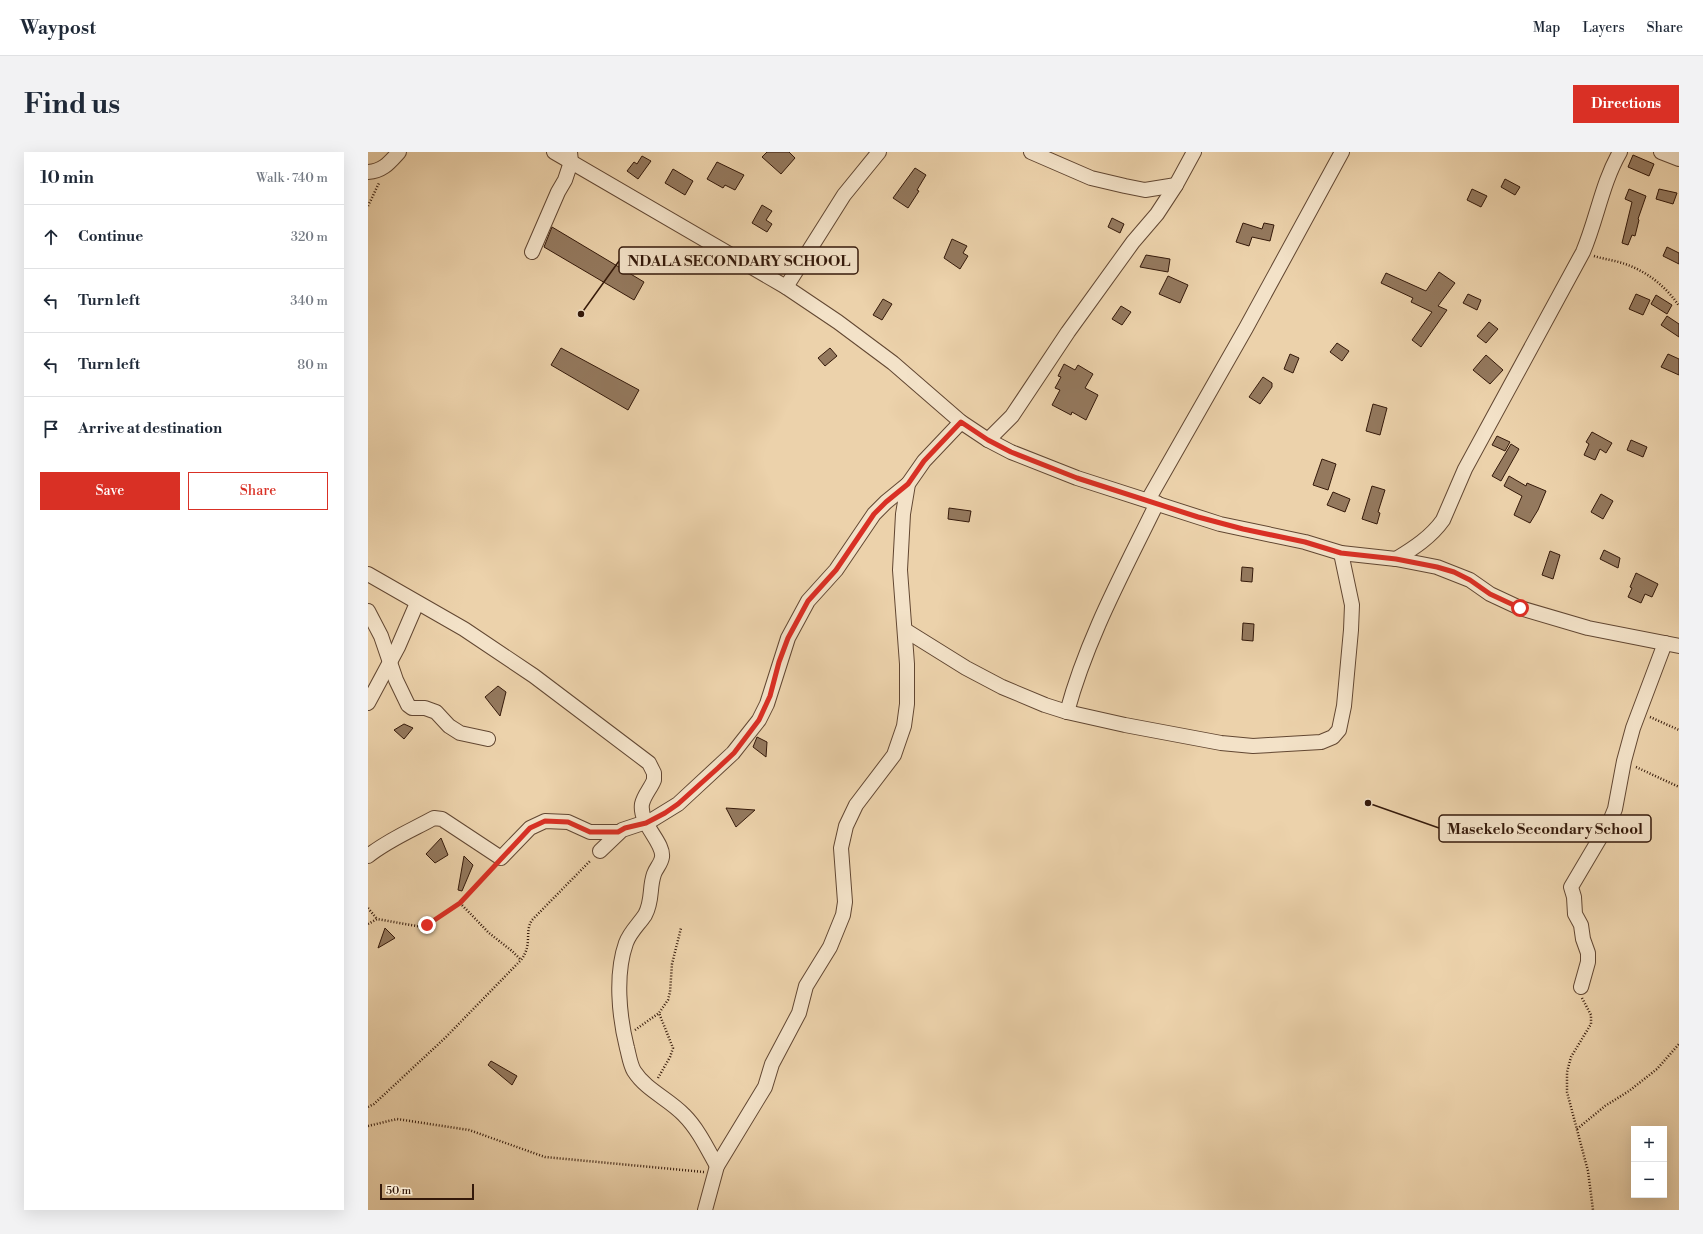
<!DOCTYPE html>
<html lang="en">
<head>
<meta charset="utf-8">
<style>
	body { margin:0; font-family:"Libre Bodoni",serif; background:#f2f2f3; color:#1f2937 }
	.controls { position:absolute; right:12px; bottom:12px; display:grid; overflow:hidden; border-radius:0px; box-shadow:0 4px 16px #0002 }
	.controls button { width:36px; height:36px; display:grid; place-items:center; padding:0; border:0; border-bottom:1px solid #e0e1e3; background:#fff; color:#1f2937; font:20px sans-serif }
	.scale { position:absolute; left:12px; bottom:10px; width:94px; box-sizing:border-box; padding-left:4px; border:2px solid #34190a; border-top:0; font-size:11px; line-height:14px; white-space:nowrap; color:#34190a; -webkit-text-stroke:3px #f3e2c8; paint-order:stroke }
	.stop { position:absolute; width:12px; height:12px; margin:-9px; border:3px solid #d93025; border-radius:50%; background:#fff }
	.stop.end { background:#d93025; border-color:#fff; box-shadow:0 1px 4px #0008 }
	.list { margin:0; padding:0; list-style:none }
	h2 { display:flex; justify-content:space-between; align-items:center; height:52px; margin:0; padding:0 16px; font-size:17px }
	h2 small { font-size:13px; font-weight:400; color:#747a83 }
	.list li { display:grid; grid-template-columns:26px 1fr auto; gap:12px; align-items:center; box-sizing:border-box; height:64px; padding:0 16px; border-top:1px solid #e0e1e3 }
	.list b { display:block; font-size:15px; white-space:nowrap }
	.list em { font-size:13px; font-style:normal; color:#747a83 }
	.actions { display:flex; gap:8px; padding:12px 16px }
	.actions a { flex:1; padding:9px 0; border:1px solid #d93025; border-radius:0px; text-align:center; font-size:14px; color:#d93025 }
	.actions .main { background:#d93025; color:#fff }
	.icon { flex:none; width:22px; height:22px; fill:none; stroke:currentColor; stroke-width:2; stroke-linecap:round; stroke-linejoin:round }
	.map { position:relative; flex:none; width:1311px; height:1058px; overflow:hidden; border-radius:0px }
	header { display:flex; align-items:center; gap:24px; box-sizing:border-box; height:56px; padding:0 20px; background:#fff; border-bottom:1px solid #e0e1e3 }
	header strong { font-size:19px }
	nav { display:flex; gap:22px; margin-inline-start:auto; font-size:14px }
	.intro { display:flex; align-items:center; justify-content:space-between; box-sizing:border-box; height:96px; padding:0 24px }
	h1 { margin:0; font-size:28px }
	.button { padding:10px 18px; border-radius:0px; background:#d93025; color:#fff; font-size:14px; font-weight:700 }
	main { display:flex; gap:24px; padding:0 24px }
	aside { flex:1; background:#fff; border-radius:0px; box-shadow:0 4px 16px #0002 }
	.map>svg:first-child { display:block }
</style>
</head>
<body>
<header>
<strong>Waypost</strong>
<nav><a>Map</a><a>Layers</a><a>Share</a></nav>
</header>
<div class="intro"><h1>Find us</h1><a class="button">Directions</a></div>
<main>
<aside>
<h2>10 min<small>Walk · 740 m</small></h2>
<ul class="list">
<li><svg class="icon" aria-label="ahead" viewBox="0 0 24 24"><path d="M12 20V5M6 11l6-6 6 6"/></svg><div><b>Continue</b></div><em>320 m</em></li>
<li><svg class="icon" aria-label="left" viewBox="0 0 24 24"><path d="M17 20v-9H6M10 6l-5 5 5 5"/></svg><div><b>Turn left</b></div><em>340 m</em></li>
<li><svg class="icon" aria-label="left" viewBox="0 0 24 24"><path d="M17 20v-9H6M10 6l-5 5 5 5"/></svg><div><b>Turn left</b></div><em>80 m</em></li>
<li><svg class="icon" aria-label="arrive" viewBox="0 0 24 24"><path d="M6 21V4h12l-3 4 3 4H6"/></svg><div><b>Arrive at destination</b></div></li>
</ul>
<div class="actions"><a class="main">Save</a><a>Share</a></div>
</aside>
<div class="map">
<svg width="1311" height="1058" viewBox="0 0 1311 1058">
	<rect width="100%" height="100%" fill="#ecd2ab"/>
	<filter id="stains"><feTurbulence type="fractalNoise" baseFrequency=".005" numOctaves="4"/><feColorMatrix values="0 0 0 0 .2 0 0 0 0 .09 0 0 0 0 .02 0 0 0 .5 -.17"/></filter>
	<radialGradient id="worn" r=".72"><stop offset=".6" stop-color="#630" stop-opacity="0"/><stop offset="1" stop-color="#630" stop-opacity=".3"/></radialGradient>
	<g fill="#94795e" stroke="#34190a">
		<polygon points="399,0 421,0 427,6 413,22 394,5"/>
		<polygon points="1265,3 1286,12 1281,24 1260,15"/>
		<polygon points="274,4 283,9 270,27 259,19 266,10 269,12"/>
		<polygon points="349,10 376,23 367,38 357,33 355,36 339,27"/>
		<polygon points="547,16 558,23 549,38 551,39 540,56 525,46"/>
		<polygon points="305,17 325,29 317,43 297,31"/>
		<polygon points="1137,27 1152,35 1147,43 1133,35"/>
		<polygon points="1104,37 1119,44 1113,55 1099,48"/>
		<polygon points="1261,37 1278,44 1270,67 1271,68 1267,84 1264,83 1260,93 1254,91 1264,50 1257,47"/>
		<polygon points="1291,37 1309,41 1305,52 1288,47"/>
		<polygon points="394,53 404,59 398,68 404,72 399,80 384,71"/>
		<polygon points="744,66 756,72 752,81 740,75"/>
		<polygon points="875,71 894,77 896,71 906,73 902,89 884,85 881,94 868,90"/>
		<polygon points="184,75 276,130 266,148 176,95"/>
		<polygon points="584,87 599,94 595,101 600,104 592,117 576,106"/>
		<polygon points="1299,95 1311,101 1311,112 1295,104"/>
		<polygon points="778,103 802,107 800,120 772,115"/>
		<polygon points="1071,120 1087,131 1070,154 1079,158 1053,195 1044,188 1064,160 1043,150 1045,146 1013,131 1018,121 1058,139"/>
		<polygon points="800,124 820,133 812,151 791,142"/>
		<polygon points="1100,142 1113,148 1109,158 1095,151"/>
		<polygon points="1268,142 1282,148 1275,163 1261,157"/>
		<polygon points="1288,143 1304,153 1299,162 1283,152"/>
		<polygon points="515,147 524,152 514,168 505,163"/>
		<polygon points="753,154 763,160 754,173 744,167"/>
		<polygon points="1299,164 1311,172 1311,185 1293,173"/>
		<polygon points="1121,170 1130,177 1118,191 1109,184"/>
		<polygon points="969,191 981,199 974,209 962,200"/>
		<polygon points="193,196 271,238 260,258 183,213"/>
		<polygon points="462,196 469,204 457,214 450,206"/>
		<polygon points="922,202 931,206 925,221 916,217"/>
		<polygon points="1300,202 1311,207 1311,223 1293,215"/>
		<polygon points="1118,203 1135,218 1122,232 1105,218"/>
		<polygon points="696,212 707,218 710,213 725,222 717,236 730,243 718,268 704,260 703,263 684,253 692,238 687,236 693,225 690,224"/>
		<polygon points="895,225 904,231 904,235 892,252 881,245"/>
		<polygon points="1005,252 1019,256 1012,283 998,279"/>
		<polygon points="1224,280 1244,291 1238,301 1232,297 1227,308 1216,303 1221,292 1218,290"/>
		<polygon points="1129,284 1142,290 1137,299 1124,293"/>
		<polygon points="1263,288 1279,295 1275,305 1259,298"/>
		<polygon points="1143,292 1151,297 1133,329 1124,324"/>
		<polygon points="954,307 968,312 960,338 945,333"/>
		<polygon points="1141,324 1158,334 1159,331 1178,339 1170,358 1162,371 1146,363 1154,344 1136,334"/>
		<polygon points="1004,334 1017,338 1010,360 1012,361 1009,372 994,367"/>
		<polygon points="965,340 982,347 977,360 959,353"/>
		<polygon points="1233,342 1245,349 1235,367 1223,360"/>
		<polygon points="581,356 603,359 601,370 580,367"/>
		<polygon points="1236,398 1252,406 1250,416 1232,407"/>
		<polygon points="1182,399 1192,403 1185,427 1174,423"/>
		<polygon points="874,415 885,416 884,430 873,429"/>
		<polygon points="1268,421 1290,432 1284,445 1277,442 1273,451 1260,445 1264,436 1262,435"/>
		<polygon points="875,471 886,472 885,489 874,488"/>
		<polygon points="130,534 138,540 132,564 117,545"/>
		<polygon points="36,572 45,576 36,587 26,578"/>
		<polygon points="389,585 399,590 398,605 385,595"/>
		<polygon points="358,656 387,658 368,675"/>
		<polygon points="73,686 80,703 67,711 58,702"/>
		<polygon points="96,704 105,713 94,739 90,738"/>
		<polygon points="17,776 27,786 10,796"/>
		<polygon points="123,909 149,924 144,933 120,913"/>
	</g>
	<g fill="none" stroke-linecap="round" stroke-linejoin="round">
		<defs>
			<g id="minor">
				<polyline points="186,0 418,135 470,170 525,211 593,270 620,288 643,300 709,326 852,372 937,390 973,401 1028,407 1069,415 1102,428 1122,442 1152,456 1220,476 1311,494"/>
				<polyline points="663,0 723,26 757,34 777,38 808,33"/>
				<polyline points="1293,0 1311,7"/>
				<path d="M0 20C15 19 21 11 31 0"/>
				<polyline points="164,100 190,40 197,28 203,10 202,0"/>
				<polyline points="418,135 476,43 511,0"/>
				<polyline points="620,288 644,264 700,180 765,90 789,62 808,33 826,0"/>
				<polyline points="780,348 878,176 974,0"/>
				<path d="M1028 407C1046 396 1063 385 1075 368L1097 317 1215 100C1229 67 1234 31 1252 0"/>
				<path d="M0 422 96 477 166 524 281 611 286 621V628C283 636 276 643 274 652 271 672 296 690 294 705 293 712 288 716 286 722 281 736 285 748 277 763 271 772 262 780 258 791 247 822 251 864 259 896 261 903 262 912 266 919 278 938 301 947 316 963 330 977 339 996 349 1014"/>
				<polyline points="0,459 13,484 28,528 40,553 44,556 57,556 68,560 81,574 92,581 120,587"/>
				<polyline points="537,478 598,516 634,535 677,553 699,560 757,573 853,591 885,594 953,590 965,585 971,578 976,554 983,478 984,453 973,401"/>
				<polyline points="0,551 30,495 49,451"/>
				<path d="M699 560C719 486 756 419 789 351"/>
				<polyline points="232,699 254,678 284,668 310,652 365,601 391,568 399,552 420,486 440,449 468,418 506,362 518,350 540,332"/>
				<path d="M0 704C20 688 44 678 66 666L74 667 133 706 162 676 177 669 200 670 222 680H250"/>
				<polyline points="1213,835 1220,810 1220,801 1215,787 1213,773 1207,762 1206,745 1203,735 1242,669 1247,657 1256,609 1265,576 1297,491"/>
				<polyline points="337,1058 349,1014 397,935 404,912 431,861 438,834 462,795 475,763 477,750 473,696 478,674 488,653 526,603 536,574 539,552 539,512 532,418 535,362 540,332 556,309 593,270"/>
			</g>
		</defs>
		<use href="#minor" stroke="#624732" stroke-width="16"/>
		<g stroke="#34190a" stroke-width="2.5" stroke-dasharray="1 2" stroke-linecap="butt">
			<polyline points="0,54 11,31"/>
			<path d="M1226 104C1235 107 1245 108 1254 111 1277 118 1298 134 1311 154"/>
			<polyline points="1282,565 1311,578"/>
			<polyline points="1268,615 1311,635"/>
			<polyline points="92,751 121,781 144,799 153,808"/>
			<polyline points="0,756 9,767"/>
			<polyline points="0,772 9,767 54,775 59,773 92,751 125,715"/>
			<polyline points="1214,846 1223,863 1223,872 1203,905 1199,920 1199,940 1220,1019 1225,1058"/>
			<polyline points="267,878 291,861 300,848 302,840 304,812 313,776"/>
			<polyline points="290,926 302,905 305,896 291,861"/>
			<path d="M0 955 6 952 77 886 153 808C165 792 156 781 164 768L223 708"/>
			<polyline points="0,974 29,967 101,978 177,1005 336,1020"/>
			<polyline points="1209,977 1237,954 1261,939 1289,917 1311,892"/>
		</g>
		<use href="#minor" stroke="#f3e2c8" stroke-width="14"/>
	</g>
	<g fill="none" stroke-linecap="round" stroke-linejoin="round">
		<polyline stroke="#d93025" stroke-width="5" points="59,773 92,751 162,676 177,669 200,670 222,680 250,680 257,676 278,671 297,661 310,652 350,616 366,601 391,568 402,544 411,510 420,486 440,449 468,418 506,362 518,350 540,332 556,309 593,270 620,288 643,300 709,326 830,365 875,377 937,390 973,401 1028,407 1069,415 1086,420 1102,428 1122,442 1152,456"/>
	</g>
	<path fill="none" stroke="#34190a" stroke-width="1.5" d="M213 162L251 109M1000 651L1071 676"/>
	<g fill="#34190a" stroke="#f3e2c8" stroke-width="1.5">
		<circle cx="213" cy="162" r="4"/>
		<circle cx="1000" cy="651" r="4"/>
	</g>
	<g fill="#f3e2c8" stroke="#34190a" stroke-width="1.5">
		<rect x="251" y="95" width="239" height="27" rx="4"/>
		<rect x="1071" y="663" width="212" height="27" rx="4"/>
	</g>
	<g font-size="15" text-anchor="middle" font-weight="bold" fill="#34190a">
		<text x="371" y="114">NDALA SECONDARY SCHOOL</text>
		<text x="1177" y="682">Masekelo Secondary School</text>
	</g>
	<rect width="100%" height="100%" filter="url(#stains)"/>
	<rect width="100%" height="100%" fill="url(#worn)"/>
</svg>
<div class="controls">
<button>+</button>
<button>−</button>
</div>
<div class="scale">50 m</div>
<div class="stop" style="left:1152px;top:456px"></div>
<div class="stop end" style="left:59px;top:773px"></div>
</div>
</main>
</body>
</html>
